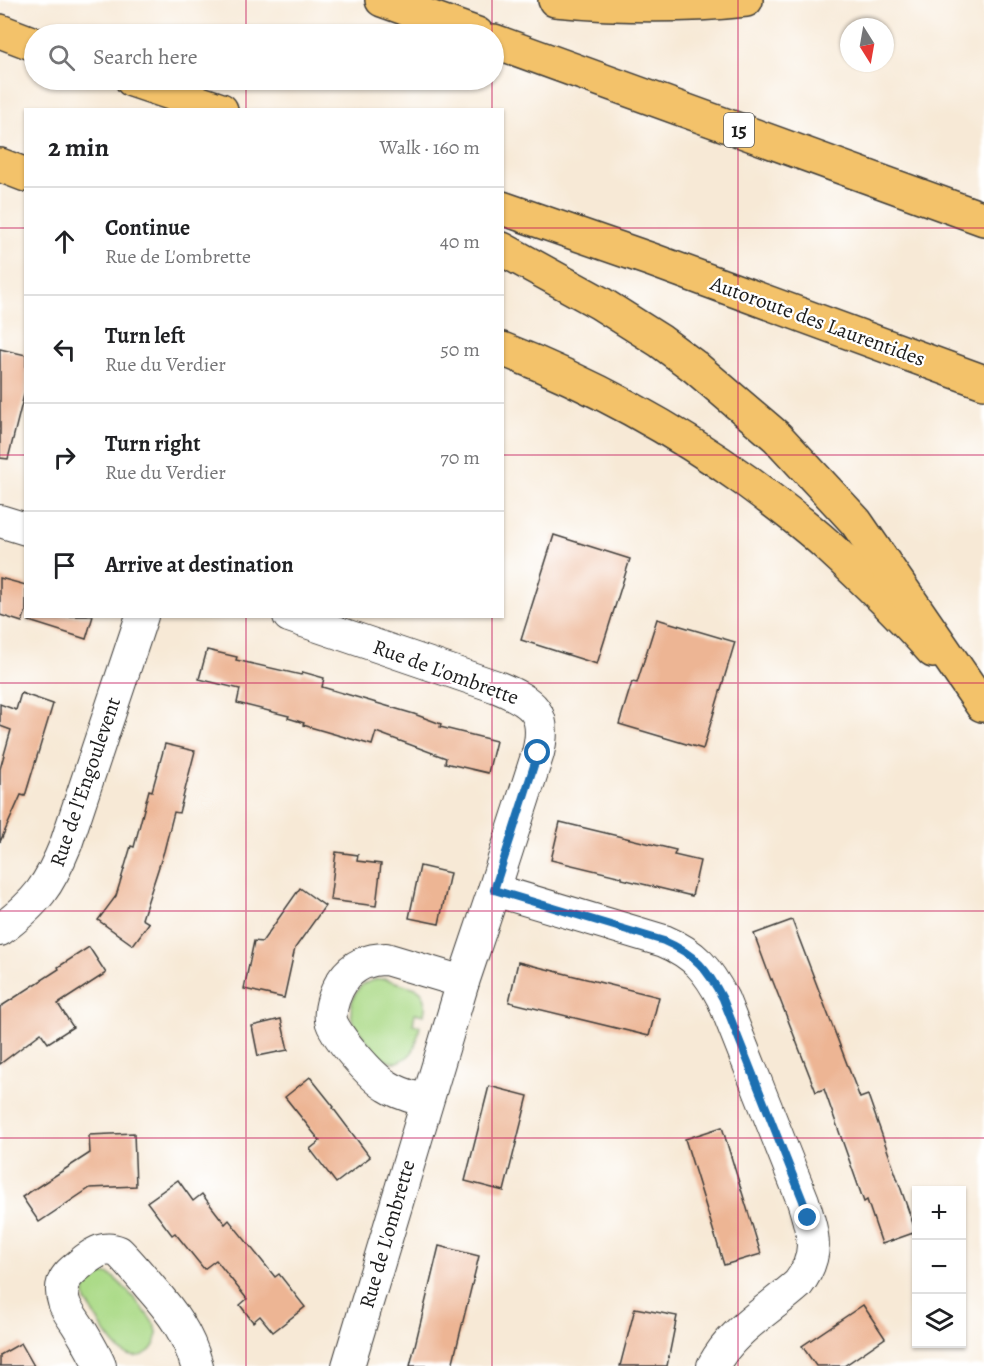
<!DOCTYPE html>
<html lang="en">
<head>
<meta charset="utf-8">
<style>
	body { margin:0; font-family:Alegreya,serif; background:#f6f6f6; color:#202124 }
	.controls { position:absolute; right:18px; bottom:18px; display:grid; overflow:hidden; border-radius:0px; box-shadow:0 2px 4px #0004 }
	.controls button { width:54px; height:54px; display:grid; place-items:center; padding:0; border:0; border-bottom:2px solid #e0e0e0; background:#fff; color:#202124; font:30px sans-serif }
	.compass { position:absolute; left:840px; top:18px; width:54px; height:54px; border-radius:50%; background:#fff; box-shadow:0 2px 4px #0004; rotate:169deg }
	.stop { position:absolute; width:18px; height:18px; margin:-14px; border:4px solid #1f6fb2; border-radius:50%; background:#fff }
	.stop.end { background:#1f6fb2; border-color:#fff; box-shadow:0 2px 6px #0008 }
	.list { margin:0; padding:0; list-style:none }
	h2 { display:flex; justify-content:space-between; align-items:center; height:78px; margin:0; padding:0 24px; font-size:26px }
	h2 small { font-size:20px; font-weight:400; color:#757577 }
	.list li { display:grid; grid-template-columns:39px 1fr auto; gap:18px; align-items:center; box-sizing:border-box; height:108px; padding:0 24px; border-top:2px solid #e0e0e0 }
	.list b { display:block; font-size:22px; white-space:nowrap }
	.list p { margin:0; font-size:20px; white-space:nowrap; color:#757577 }
	.list em { font-size:20px; font-style:normal; color:#757577 }
	.icon { flex:none; width:33px; height:33px; fill:none; stroke:currentColor; stroke-width:2; stroke-linecap:round; stroke-linejoin:round }
	.map { position:relative; flex:none; width:984px; height:1366px; overflow:hidden }
	.search { position:absolute; background:#fff; box-shadow:0 2px 4px #0004; left:24px; top:24px; width:480px; height:66px; display:flex; align-items:center; gap:15px; box-sizing:border-box; padding:0 21px; border-radius:33px; color:#757577; font-size:22px }
	.panel { position:absolute; background:#fff; box-shadow:0 2px 4px #0004; left:24px; top:108px; width:480px; height:510px; border-radius:0px }
	.map>svg:first-child { display:block }
</style>
</head>
<body>
<div class="map">
<svg width="984" height="1366" viewBox="0 0 984 1366">
	<rect width="100%" height="100%" fill="#fff"/>
	<filter id="ink" filterUnits="userSpaceOnUse"><feTurbulence type="fractalNoise" baseFrequency=".0167" numOctaves="2"/><feDisplacementMap in="SourceGraphic" scale="12" xChannelSelector="R" yChannelSelector="G"/><feConvolveMatrix kernelMatrix="1 2 1 2 8 2 1 2 1" color-interpolation-filters="sRGB"/></filter>
	<filter id="wash" filterUnits="userSpaceOnUse"><feTurbulence type="fractalNoise" baseFrequency=".008" numOctaves="4" result="noise"/><feDisplacementMap in="SourceGraphic" scale="24" xChannelSelector="R" yChannelSelector="G"/><feGaussianBlur stdDeviation="1.35" result="paint"/><feColorMatrix in="noise" values="0 0 0 0 0 0 0 0 0 0 0 0 0 0 0 0 0 1.4 0 .05"/><feComposite in="paint" operator="in"/></filter>
	<g filter="url(#wash)">
		<rect width="100%" height="100%" fill="#f7e9d6"/>
		<g fill="#abda87" stroke="#647b52" stroke-width="1.5">
			<path d="M378 979H385L416 988C427 993 426 1005 424 1015L415 1013 413 1024 420 1026C418 1034 417 1043 414 1049 411 1055 405 1059 400 1061 386 1066 378 1053 370 1044 365 1038 359 1032 355 1025 348 1014 351 995 361 986 366 982 372 981 378 979Z"/>
			<path d="M97 1273C102 1273 106 1273 110 1275 120 1281 156 1321 157 1332 158 1338 154 1348 148 1352 127 1366 113 1344 103 1329 97 1319 92 1310 86 1301 83 1288 86 1280 97 1273Z"/>
		</g>
		<g id="blocks">
			<g fill="#edb594">
				<polygon points="0,349 26,355 26,387 8,459 0,458"/>
				<polygon points="554,535 630,559 597,664 521,640"/>
				<polygon points="0,578 26,585 26,611 22,622 0,615"/>
				<polygon points="29,616 93,616 86,639 29,621"/>
				<polygon points="657,619 735,642 703,749 619,724 632,682 637,683"/>
				<polygon points="207,650 237,657 236,660 301,675 303,672 324,678 322,687 414,714 441,724 440,727 496,741 488,773 445,763 446,758 376,732 372,745 303,725 304,723 288,718 289,716 237,703 240,689 199,679"/>
				<polygon points="21,693 53,704 25,796 21,795 0,842 0,769 11,730 0,726 0,704 16,710"/>
				<polygon points="165,744 195,751 179,813 174,812 164,851 142,919 149,923 133,945 98,920 116,896 131,846 134,847 149,790 152,791"/>
				<polygon points="560,822 676,850 674,855 700,861 692,896 622,879 622,877 551,860"/>
				<polygon points="336,852 358,855 357,861 381,864 376,906 330,900"/>
				<polygon points="420,866 450,873 439,924 409,918"/>
				<polygon points="300,888 325,906 295,948 284,998 244,989 254,941 262,942"/>
				<polygon points="792,920 860,1098 868,1095 916,1232 882,1244 867,1200 864,1202 824,1089 816,1092 772,979 771,980 754,934"/>
				<polygon points="89,947 106,973 58,1004 73,1027 48,1043 41,1033 0,1064 0,1007 59,969 58,967"/>
				<polygon points="518,962 659,997 649,1036 509,1002"/>
				<polygon points="281,1019 288,1050 258,1056 252,1026"/>
				<polygon points="310,1077 334,1107 333,1108 370,1157 336,1183 310,1149 320,1141 285,1097"/>
				<polygon points="489,1086 528,1096 504,1191 465,1181"/>
				<polygon points="722,1127 761,1254 724,1265 685,1139"/>
				<polygon points="134,1133 136,1186 90,1188 39,1222 22,1197 90,1153 89,1135"/>
				<polygon points="178,1180 193,1201 202,1194 225,1224 229,1220 275,1277 279,1274 305,1307 273,1332 260,1316 253,1322 240,1305 247,1299 216,1260 204,1269 175,1233 172,1235 147,1202"/>
				<polygon points="439,1246 479,1256 452,1366 410,1366"/>
				<polygon points="863,1305 885,1338 844,1366 816,1366 802,1346"/>
				<polygon points="635,1308 677,1316 667,1366 620,1366"/>
				<polygon points="21,1343 34,1366 0,1366 0,1355"/>
			</g>
		</g>
	</g>
	<g filter="url(#ink)">
		<use href="#blocks" fill-opacity="0" stroke="#3d3b38" stroke-width="1.5"/>
		<g fill="none" stroke-linecap="round" stroke-linejoin="round">
			<defs>
				<g id="minor">
					<polyline points="0,521 26,529"/>
					<path d="M289 616 497 687C533 702 548 712 538 753L494 890 463 982 348 1366"/>
					<path d="M494 890 664 941C695 954 708 970 723 999L803 1201C813 1234 821 1254 798 1284 769 1310 732 1330 713 1366"/>
					<path d="M0 930C37 902 49 886 66 844L142 616"/>
					<path d="M426 1101C413 1097 399 1094 387 1086 373 1078 334 1035 331 1020 329 1008 336 990 343 980 353 965 369 959 386 959L463 982"/>
					<path d="M100 1366C94 1352 86 1339 78 1326 73 1318 66 1310 64 1302 62 1296 61 1289 63 1283 67 1273 77 1267 85 1260 96 1252 105 1246 119 1252 130 1263 140 1275 150 1287 172 1312 188 1333 197 1366"/>
				</g>
				<g id="major">
					<polyline points="0,165 26,175"/>
					<path d="M502 349C592 384 671 427 749 483 776 503 803 523 827 545 864 579 900 614 933 651"/>
				</g>
				<g id="highway">
					<polyline points="382,0 477,34"/>
					<path d="M555 0C619 6 682 7 746 0"/>
					<polyline points="0,31 34,44"/>
					<polyline points="494,41 984,219"/>
					<polyline points="132,80 221,110"/>
					<polyline points="502,208 652,260 984,382"/>
					<polyline points="502,249 600,303 660,341 695,367 777,437 856,522 982,705"/>
				</g>
			</defs>
			<use href="#minor" stroke="#3d3b38" stroke-width="34"/>
			<use href="#major" stroke="#3d3b38" stroke-width="36"/>
			<use href="#highway" stroke="#3d3b38" stroke-width="36"/>
			<use href="#minor" stroke="#fff" stroke-width="32"/>
			<use href="#major" stroke="#f3c26a" stroke-width="33"/>
			<use href="#highway" stroke="#f3c26a" stroke-width="33"/>
		</g>
	</g>
	<g fill="none" stroke-linecap="round" stroke-linejoin="round" filter="url(#ink)">
		<path stroke="#1f6fb2" stroke-width="8" d="M538 753 494 890 664 941C695 954 708 970 723 999L803 1201 808 1218"/>
	</g>
	<path fill="none" stroke="#c2185b" stroke-width="1.5" stroke-opacity="0.55" d="M246 0V34M492 0V34M738 0V1366M246 80V110M492 80V110M0 228H26M502 228H984M0 455H26M502 455H984M246 616V1366M492 616V1366M0 683H984M0 911H984M0 1138H984"/>
	<g text-anchor="middle" stroke-width="4.5" stroke-linejoin="round" paint-order="stroke">
		<rect fill="#fff" stroke="#606060" stroke-width="1.5" x="724" y="113" width="30" height="34" rx="4.5"/>
		<g font-size="20" font-weight="bold" fill="#1c1c1c">
			<text x="739" y="137">15</text>
		</g>
		<g font-size="21" fill="#1c1c1c" stroke="#fff">
			<text transform="translate(818 321) rotate(20)" y="7">Autoroute des Laurentides</text>
			<text transform="translate(446 672) rotate(20)" y="7">Rue de L'ombrette</text>
			<text transform="translate(85 782) rotate(-71)" y="7">Rue de l'Engoulevent</text>
			<text transform="translate(387 1234) rotate(-74)" y="7">Rue de L'ombrette</text>
		</g>
	</g>
</svg>
<div class="controls">
<button>+</button>
<button>−</button>
<button><svg class="icon" aria-label="layers" viewBox="0 0 24 24"><path d="M12 4l9 5-9 5-9-5zM3 14l9 5 9-5"/></svg></button>
</div>
<svg class="compass" viewBox="-18 -18 36 36"><path d="M0-13l5 13h-10z" fill="#e53935"/><path d="M0 13l5-13h-10z" fill="#757577"/></svg>
<div class="stop" style="left:538px;top:753px"></div>
<div class="stop end" style="left:808px;top:1218px"></div>
<div class="search"><svg class="icon" aria-label="search" viewBox="0 0 24 24"><circle cx="10" cy="10" r="6"/><path d="M15 15l6 6"/></svg>Search here</div>
<section class="panel">
<h2>2 min<small>Walk · 160 m</small></h2>
<ul class="list">
<li><svg class="icon" aria-label="ahead" viewBox="0 0 24 24"><path d="M12 20V5M6 11l6-6 6 6"/></svg><div><b>Continue</b><p>Rue de L'ombrette</p></div><em>40 m</em></li>
<li><svg class="icon" aria-label="left" viewBox="0 0 24 24"><path d="M17 20v-9H6M10 6l-5 5 5 5"/></svg><div><b>Turn left</b><p>Rue du Verdier</p></div><em>50 m</em></li>
<li><svg class="icon" aria-label="right" viewBox="0 0 24 24"><path d="M7 20v-9h11M14 6l5 5-5 5"/></svg><div><b>Turn right</b><p>Rue du Verdier</p></div><em>70 m</em></li>
<li><svg class="icon" aria-label="arrive" viewBox="0 0 24 24"><path d="M6 21V4h12l-3 4 3 4H6"/></svg><div><b>Arrive at destination</b></div></li>
</ul>
</section>
</div>
</body>
</html>
